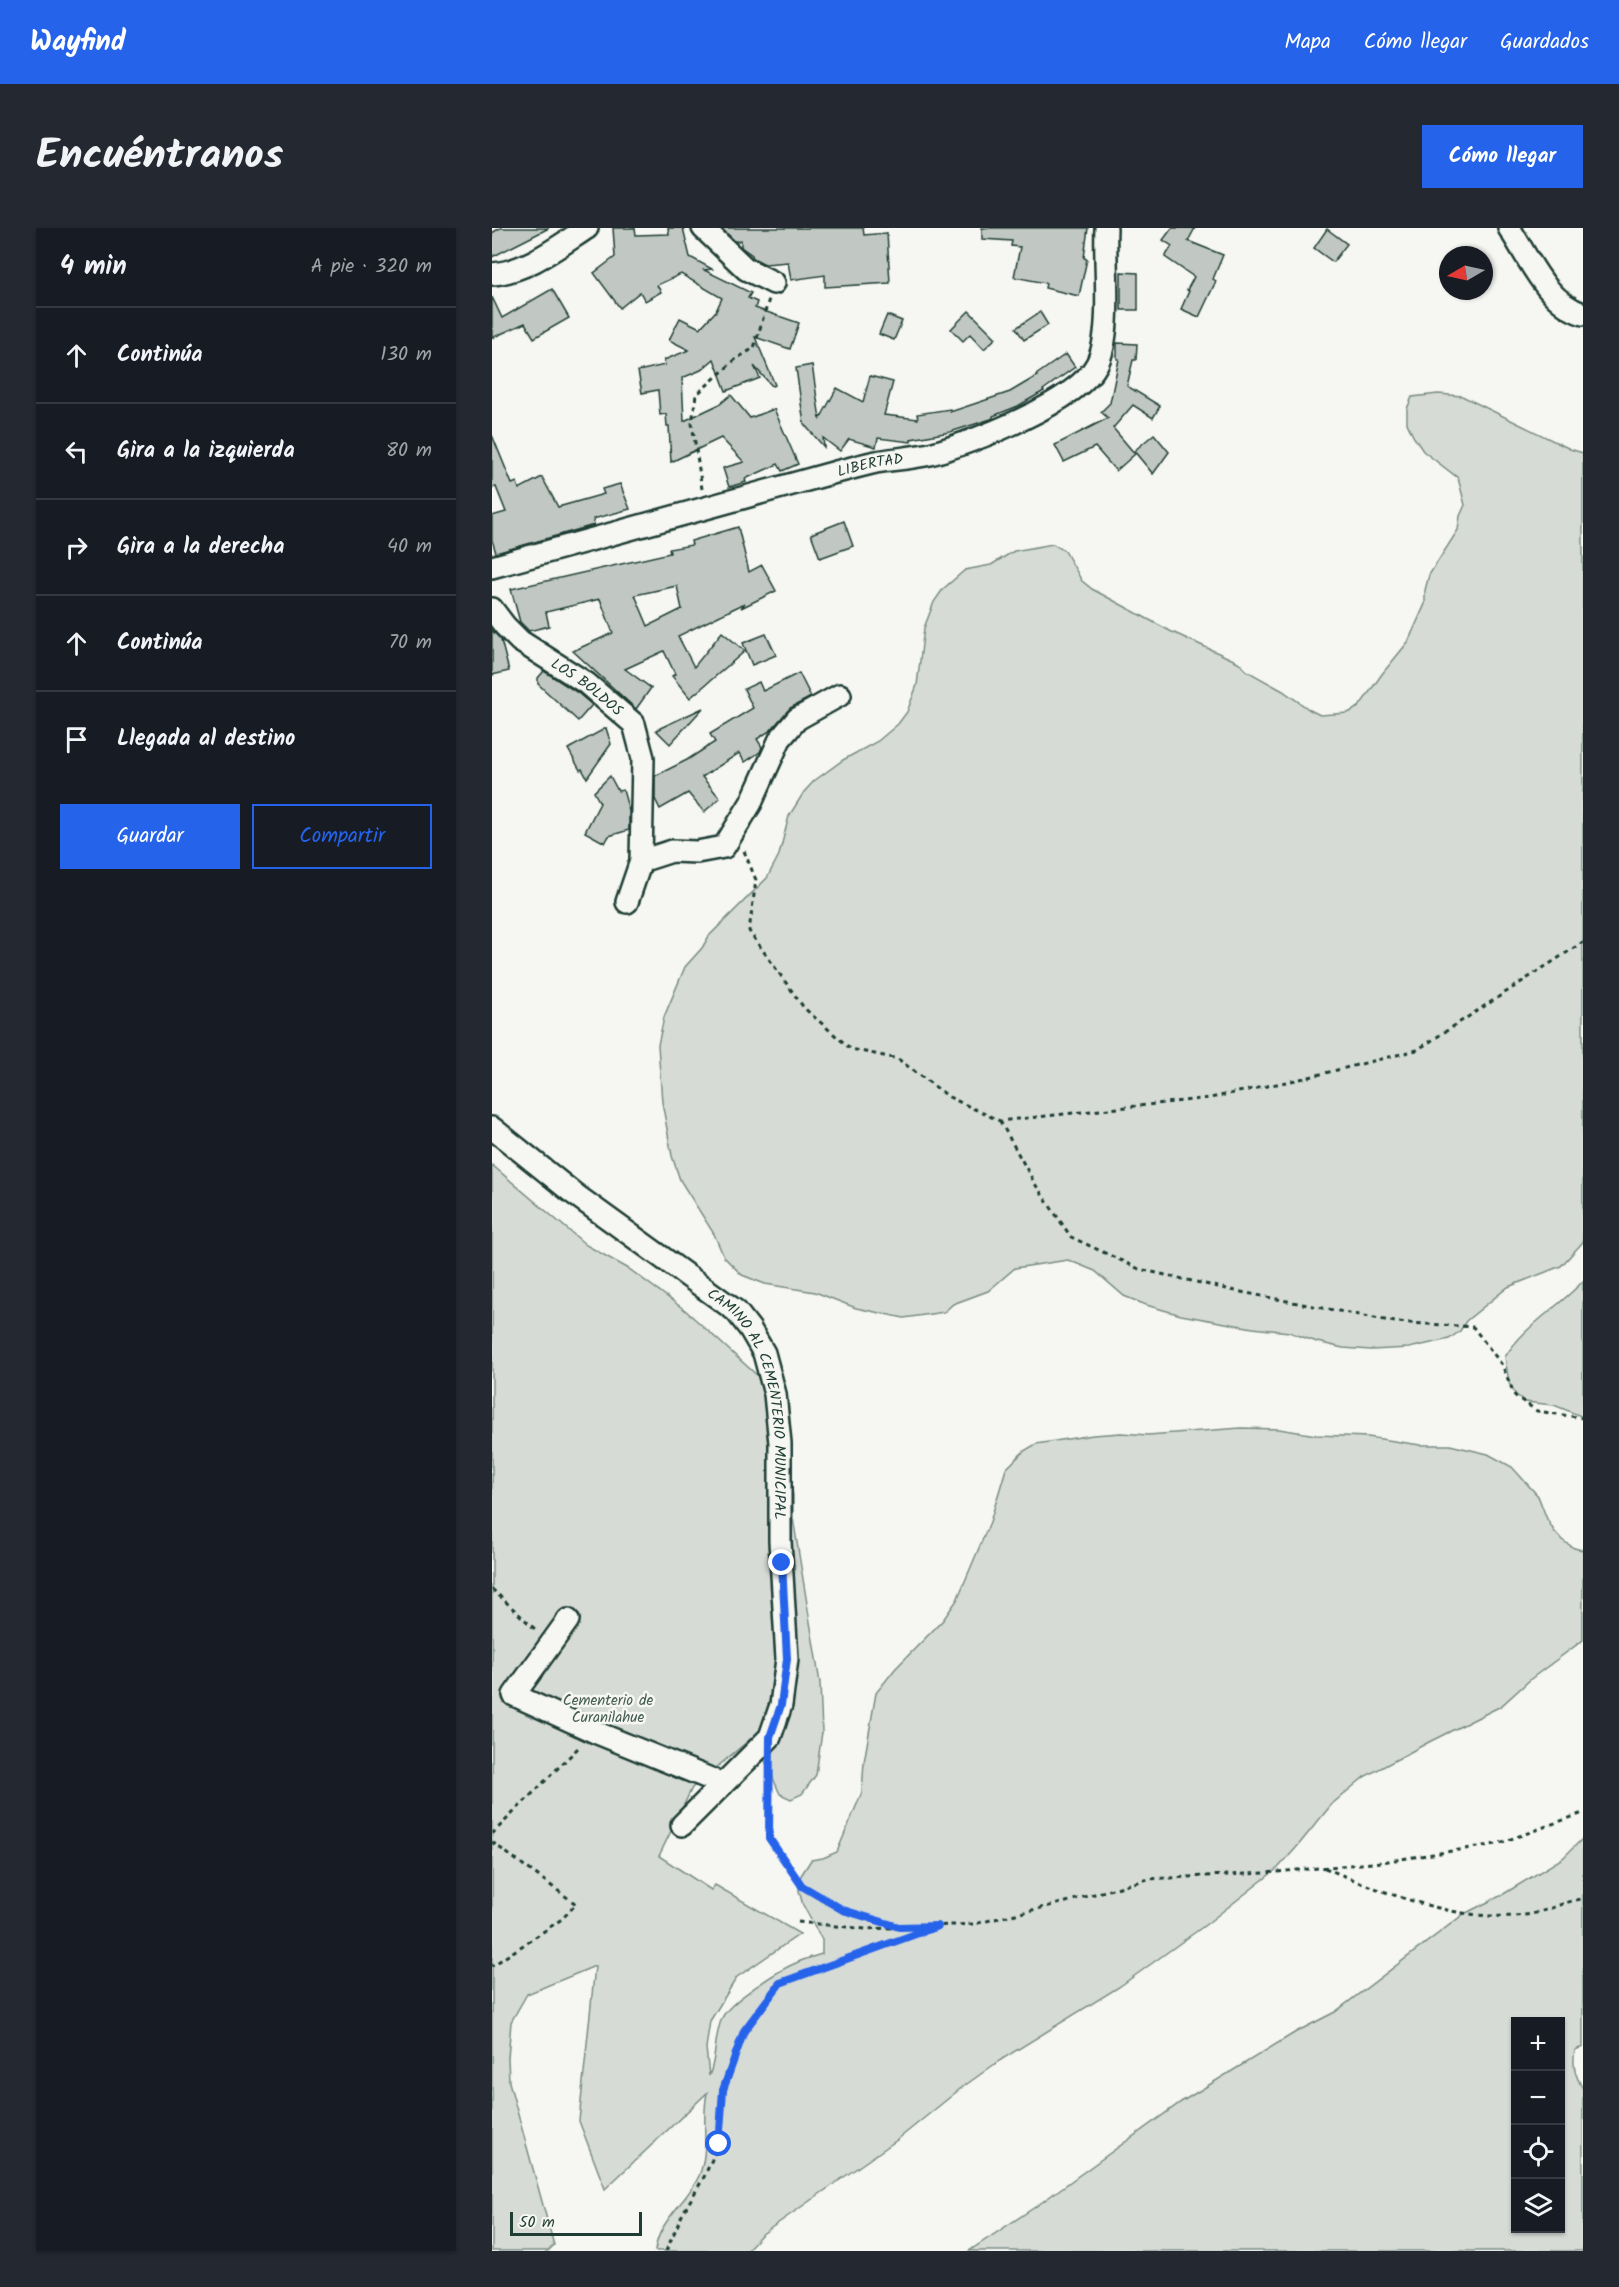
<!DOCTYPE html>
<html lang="es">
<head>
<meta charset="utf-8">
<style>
	body { margin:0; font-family:Kalam,sans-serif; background:#242831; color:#f1f3f6 }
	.controls { position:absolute; right:18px; bottom:18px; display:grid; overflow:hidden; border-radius:0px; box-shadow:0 2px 4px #0004 }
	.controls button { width:54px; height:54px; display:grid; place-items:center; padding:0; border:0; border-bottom:2px solid #363941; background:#171b24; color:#f1f3f6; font:30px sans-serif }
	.compass { position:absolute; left:947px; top:18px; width:54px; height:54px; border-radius:50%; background:#171b24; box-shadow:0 2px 4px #0004; rotate:261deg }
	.scale { position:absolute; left:18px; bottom:15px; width:132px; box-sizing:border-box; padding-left:6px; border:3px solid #1f3d34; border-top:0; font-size:16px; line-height:21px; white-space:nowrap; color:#1f3d34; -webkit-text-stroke:4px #f6f6f2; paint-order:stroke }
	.stop { position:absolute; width:18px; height:18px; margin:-14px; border:4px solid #2563eb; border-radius:50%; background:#fff }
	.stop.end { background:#2563eb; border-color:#fff; box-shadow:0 2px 6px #0008 }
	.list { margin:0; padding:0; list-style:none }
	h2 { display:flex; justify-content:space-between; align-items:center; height:78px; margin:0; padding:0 24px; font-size:26px }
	h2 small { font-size:20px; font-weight:400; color:#9ea1a6 }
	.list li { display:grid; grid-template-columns:39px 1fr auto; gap:18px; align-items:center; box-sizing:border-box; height:96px; padding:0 24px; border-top:2px solid #363941 }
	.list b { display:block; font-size:22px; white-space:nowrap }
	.list em { font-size:20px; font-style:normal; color:#9ea1a6 }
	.actions { display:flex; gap:12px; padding:18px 24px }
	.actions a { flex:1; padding:14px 0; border:2px solid #2563eb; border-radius:0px; text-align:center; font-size:21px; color:#2563eb }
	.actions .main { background:#2563eb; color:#fff }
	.icon { flex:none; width:33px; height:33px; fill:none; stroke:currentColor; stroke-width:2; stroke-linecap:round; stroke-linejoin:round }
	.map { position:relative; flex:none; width:1091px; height:2023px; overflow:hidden; border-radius:0px }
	header { display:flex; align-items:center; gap:36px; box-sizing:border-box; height:84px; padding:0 30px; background:#2563eb; color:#fff }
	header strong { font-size:28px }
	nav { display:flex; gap:33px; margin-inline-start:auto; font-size:21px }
	.intro { display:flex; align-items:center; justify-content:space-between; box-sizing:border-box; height:144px; padding:0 36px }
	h1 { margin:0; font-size:42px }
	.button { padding:15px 27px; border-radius:0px; background:#2563eb; color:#fff; font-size:21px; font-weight:700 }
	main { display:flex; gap:36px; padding:0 36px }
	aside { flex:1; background:#171b24; border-radius:0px; box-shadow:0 2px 4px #0004 }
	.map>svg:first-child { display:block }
</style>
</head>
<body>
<header>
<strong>Wayfind</strong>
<nav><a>Mapa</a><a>Cómo llegar</a><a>Guardados</a></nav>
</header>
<div class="intro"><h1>Encuéntranos</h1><a class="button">Cómo llegar</a></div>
<main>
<aside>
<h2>4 min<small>A pie · 320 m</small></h2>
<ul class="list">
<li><svg class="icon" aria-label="ahead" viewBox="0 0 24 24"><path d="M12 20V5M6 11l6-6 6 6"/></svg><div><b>Continúa</b></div><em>130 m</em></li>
<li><svg class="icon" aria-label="left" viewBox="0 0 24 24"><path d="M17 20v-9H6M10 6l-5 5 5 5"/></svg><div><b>Gira a la izquierda</b></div><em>80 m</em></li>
<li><svg class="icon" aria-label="right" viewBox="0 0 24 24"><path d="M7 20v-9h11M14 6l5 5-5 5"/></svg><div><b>Gira a la derecha</b></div><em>40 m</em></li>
<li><svg class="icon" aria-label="ahead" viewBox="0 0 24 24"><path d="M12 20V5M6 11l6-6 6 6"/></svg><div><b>Continúa</b></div><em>70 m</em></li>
<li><svg class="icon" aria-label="arrive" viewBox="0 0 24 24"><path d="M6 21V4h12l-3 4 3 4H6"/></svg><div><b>Llegada al destino</b></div></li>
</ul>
<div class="actions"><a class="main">Guardar</a><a>Compartir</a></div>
</aside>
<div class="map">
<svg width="1091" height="2023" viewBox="0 0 1091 2023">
	<rect width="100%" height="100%" fill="#f6f6f2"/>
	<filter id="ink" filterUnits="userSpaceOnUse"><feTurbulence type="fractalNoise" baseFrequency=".0167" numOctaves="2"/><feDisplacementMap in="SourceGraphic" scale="12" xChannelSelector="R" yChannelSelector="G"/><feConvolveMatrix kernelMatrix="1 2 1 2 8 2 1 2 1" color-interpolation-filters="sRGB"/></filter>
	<g filter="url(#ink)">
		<g fill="#d6dbd6" stroke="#7a8c85" stroke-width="1.5" fill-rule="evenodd">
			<polygon points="946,166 970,168 1078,221 1091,225 1091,1014 1069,1038 1016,1059 974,1093 968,1103 957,1111 917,1120 879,1122 851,1120 825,1114 797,1104 761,1100 689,1087 654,1077 632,1068 603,1043 576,1032 523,1040 496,1063 461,1076 452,1084 412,1090 364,1080 323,1064 273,1056 250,1047 232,1029 222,1006 188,952 180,928 170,874 166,817 172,789 193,739 210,720 217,708 275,650 287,627 297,588 312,564 322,553 351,532 386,513 406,496 415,484 425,457 432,400 442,374 451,361 473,342 499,337 522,323 561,316 573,323 590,353 600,361 678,403 746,434 755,443 791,463 818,482 828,487 856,485 867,479 890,446 916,414 933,376 933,362 937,347 966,302 968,288 973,277 966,250 931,223 921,208 915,195 915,181 920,169"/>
			<path d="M0 937 94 1017 137 1041 193 1082 268 1150 280 1170 291 1203 301 1267V1290L328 1455 330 1504 324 1547 310 1566 299 1571 288 1566 262 1508 200 1560 167 1628 219 1662 223 1657 308 1706 245 1749 218 1793 214 1820 217 1848C225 1829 222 1808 230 1790 237 1774 287 1742 304 1735 312 1731 321 1729 330 1726V1712L311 1677 307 1663 308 1649 319 1632 331 1630 345 1624 370 1564 372 1534 384 1465 403 1441 451 1392 465 1372 498 1294 514 1241 532 1223 544 1216 601 1207 629 1205 656 1207 749 1200 787 1201 824 1207 876 1209 928 1217H958L996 1226 1020 1239 1046 1268 1055 1291 1062 1303 1070 1312 1082 1320 1091 1322V1412L1040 1450 1009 1478 937 1514 872 1549 840 1576 804 1620 786 1640 712 1698 627 1759 507 1833 468 1861 405 1912 269 2007 254 2023H163C166 1993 195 1974 207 1948 218 1921 209 1893 215 1865L113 1961 87 1893 103 1738 35 1766 19 1794 16 1830 17 1854 62 2017 56 2023H0Z"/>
			<path d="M1091 1053V1189L1062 1177 1033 1174 1023 1166 1017 1155 1013 1129C1032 1098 1066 1080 1091 1053Z"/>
			<path d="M1091 1610V1819L1083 1822C1080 1837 1083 1847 1091 1861V2023H477L546 1977 689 1874 804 1804 843 1784 972 1686 1010 1667 1071 1630ZM1023 1794H1068V2000H1023Z"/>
		</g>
		<g fill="#c1c8c3" stroke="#1f3d34" stroke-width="1.5" fill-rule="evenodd">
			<polygon points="8,0 57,0 0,29 0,5"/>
			<polygon points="121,0 143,0 144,7 177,6 176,0 191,0 198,29 220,41 212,42 259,65 256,70 265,74 263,80 307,95 298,121 263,109 283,157 280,158 262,138 268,150 234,163 222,131 209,142 190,150 192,193 228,176 239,167 258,190 282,181 306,236 290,243 286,236 253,251 254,254 237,259 231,240 252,234 229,210 179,234 177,198 175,198 174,186 168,187 166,162 150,165 146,143 173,137 172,132 197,122 177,112 188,90 208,100 224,83 230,70 189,46 165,57 169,64 153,73 148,64 128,80 102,45 123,29"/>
			<polygon points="229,0 371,0 372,7 395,5 398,55 333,59 333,47 299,52 296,34 273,36 261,30 260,27 249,19 249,12 244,14"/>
			<polygon points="490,0 596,0 592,30 595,31 587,68 553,60 554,55 522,49 528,19 519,18 520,13 490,11"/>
			<polygon points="680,0 703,0 696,13 731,27 721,51 724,53 707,89 689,81 697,63 695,62 702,49 673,29 680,18 671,12"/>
			<polygon points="835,1 855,16 841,34 822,20"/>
			<polygon points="629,44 646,45 646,82 629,82"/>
			<polygon points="60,61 77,90 42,110 33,95 0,110 0,69 10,90"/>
			<polygon points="477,83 504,110 492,121 478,106 471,113 459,101"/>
			<polygon points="548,84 556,97 532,112 524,100"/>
			<polygon points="395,87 410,93 402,112 387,106"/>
			<polygon points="625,115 645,116 644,132 641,132 635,158 668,178 661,190 641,177 621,200 643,226 624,243 603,219 572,234 563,217 616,190 609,184 618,175 627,131 625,131"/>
			<polygon points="574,126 583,139 551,162 552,163 526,178 501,188 501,190 499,191 458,204 419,211 419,214 386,210 384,219 357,211 348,223 331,210 332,219 312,196 304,140 320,137 328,191 345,160 371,174 378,148 401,154 392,187 426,191 425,186 458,181 458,184 518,164 545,148 544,147"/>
			<polygon points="662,206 677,224 661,246 642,223"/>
			<polygon points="0,207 20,256 25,254 27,261 50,249 66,279 112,266 110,261 128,256 138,281 101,291 102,297 4,325 0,312 0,288 14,284 4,259 0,260"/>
			<polygon points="352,293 361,318 328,330 319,306"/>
			<path d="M246 299 257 344 270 337 284 363 249 380 253 375 186 408 202 439 230 404 253 423 198 470 180 448 183 446 172 423 133 441 159 460 144 481 81 423 121 405 108 371 54 384 57 398 37 403 28 394 19 361 178 325 177 321 200 317 199 313ZM185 358 190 381 156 398 143 367Z"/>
			<polygon points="0,402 9,412 17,443 0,447"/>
			<polygon points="274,406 284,427 260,437 251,415"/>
			<polygon points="52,443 86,465 100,477 86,493 46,456 46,450"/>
			<polygon points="307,445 319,469 298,480 279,502 265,511 270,519 268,524 253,534 247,525 210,549 228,570 212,584 196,565 168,581 163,571 163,548 195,532 223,514 218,506 261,480 252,461 267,454 271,463"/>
			<polygon points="211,480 178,516 164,502"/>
			<polygon points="114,500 119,516 95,550 90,541 88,542 76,521"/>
			<polygon points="118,548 126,563 131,562 137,583 137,602 117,608 113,615 93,604 108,575 102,564"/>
		</g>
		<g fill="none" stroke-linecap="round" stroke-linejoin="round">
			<defs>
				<g id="minor">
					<polyline points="211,0 254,41 282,55"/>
					<path d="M1017 0C1037 30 1054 74 1091 86"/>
					<path d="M0 46C34 44 67 18 95 0"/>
					<path id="s1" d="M0 339 344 244C357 241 370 237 384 234 402 231 420 230 438 226 479 215 585 175 605 136 621 105 612 36 614 0"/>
					<path id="s2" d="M0 381 13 398 28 413 94 455 142 496 151 530 149 633 135 674"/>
					<polyline points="149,633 180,623 205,624 232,619 259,575 288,511 305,491 348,467"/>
					<path id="s3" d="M0 900 81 965 244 1083 258 1101 272 1125 283 1166 288 1215V1313L295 1431 289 1477 278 1509 190 1597"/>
					<polyline points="76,1392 22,1467 103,1504 231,1556"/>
				</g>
			</defs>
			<use href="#minor" stroke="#1f3d34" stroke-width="26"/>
			<g stroke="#1f3d34" stroke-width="3" stroke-dasharray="4.5 4.5" stroke-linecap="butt">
				<polyline points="210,261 200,195 204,167 244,131 262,120 277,71"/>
				<polyline points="252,623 264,652 257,703 312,780 359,821 406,831 457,869 508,893 718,870 813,850 925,822 1091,714"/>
				<polyline points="508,893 543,956 579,1009 647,1041 744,1063 903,1094 981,1099 1010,1137 1023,1168 1045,1183 1091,1190"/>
				<polyline points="0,1361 44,1402"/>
				<polyline points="277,1538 277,1610 310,1658 351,1682 404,1698"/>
				<polyline points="0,1606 88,1518"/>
				<polyline points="0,1614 84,1676 70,1691 0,1738"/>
				<path d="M833 1640C893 1665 966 1695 1033 1687 1053 1685 1071 1673 1091 1671"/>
				<polyline points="306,1694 374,1701 482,1696 574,1674 656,1651 774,1645 890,1634 1005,1616 1091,1585"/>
				<polyline points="174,2023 191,1985 212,1949 227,1916 231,1862 252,1803 288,1755 441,1699"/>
			</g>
			<use href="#minor" stroke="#f6f6f2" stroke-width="21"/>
		</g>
	</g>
	<g fill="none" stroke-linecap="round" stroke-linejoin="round" filter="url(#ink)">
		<polyline stroke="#2563eb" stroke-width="8" points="227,1916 231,1862 252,1803 288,1755 446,1698 407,1699 351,1682 310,1658 277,1610 278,1509 289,1477 295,1431 290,1335"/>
	</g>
	<g text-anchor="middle" stroke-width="5" stroke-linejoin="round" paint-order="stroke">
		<g font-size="15" fill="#1f3d34" stroke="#f6f6f2">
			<text dy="5" stroke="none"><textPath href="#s1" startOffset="392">LIBERTAD</textPath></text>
			<text dy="5" stroke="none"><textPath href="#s2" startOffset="124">LOS BOLDOS</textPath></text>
			<text dy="5" stroke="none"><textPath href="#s3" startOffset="398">CAMINO AL CEMENTERIO MUNICIPAL</textPath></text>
		</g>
		<g font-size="15" fill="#445d54" stroke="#f6f6f2">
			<text x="116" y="1477">Cementerio de<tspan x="116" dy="17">Curanilahue</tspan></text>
		</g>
	</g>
</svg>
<div class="controls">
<button>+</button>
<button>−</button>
<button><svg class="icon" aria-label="locate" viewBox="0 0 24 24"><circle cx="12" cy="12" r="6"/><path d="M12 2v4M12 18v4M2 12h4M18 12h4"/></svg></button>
<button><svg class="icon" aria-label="layers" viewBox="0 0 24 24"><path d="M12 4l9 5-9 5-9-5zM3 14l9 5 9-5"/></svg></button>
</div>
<svg class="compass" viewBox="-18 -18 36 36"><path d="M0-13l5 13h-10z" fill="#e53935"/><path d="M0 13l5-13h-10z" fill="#9ea1a6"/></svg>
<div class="scale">50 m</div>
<div class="stop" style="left:227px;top:1916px"></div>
<div class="stop end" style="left:290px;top:1335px"></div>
</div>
</main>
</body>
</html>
